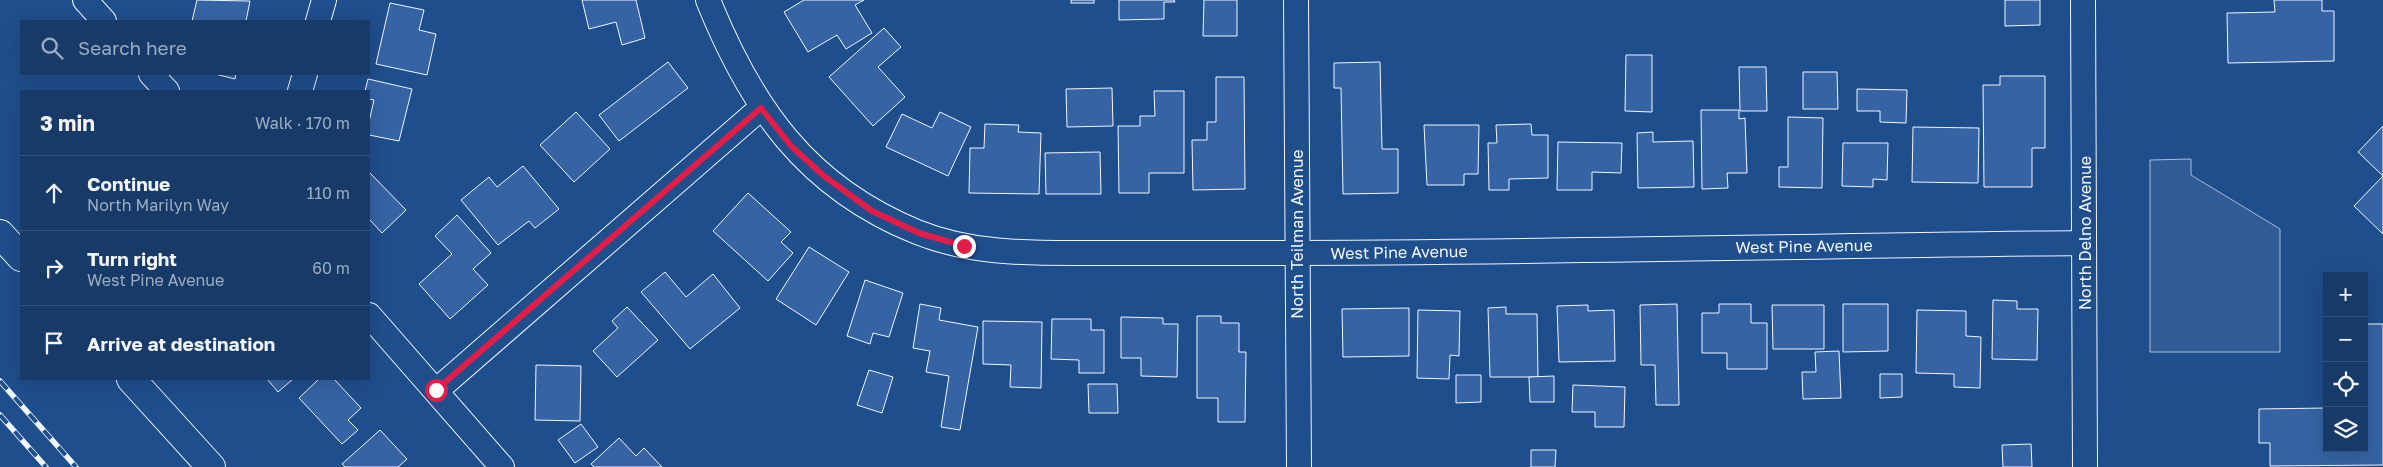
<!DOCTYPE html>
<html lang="en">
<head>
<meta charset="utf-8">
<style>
	body { margin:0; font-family:"Golos Text",sans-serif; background:#20416f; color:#f1f3f6 }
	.controls { position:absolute; right:15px; bottom:15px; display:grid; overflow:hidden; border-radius:0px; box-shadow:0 5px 20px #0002 }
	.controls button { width:45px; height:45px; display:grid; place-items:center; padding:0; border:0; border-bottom:1px solid #36547d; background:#173a69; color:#f1f3f6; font:25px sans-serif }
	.stop { position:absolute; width:15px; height:15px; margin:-11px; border:4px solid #e11d48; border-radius:50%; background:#fff }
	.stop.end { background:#e11d48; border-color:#fff; box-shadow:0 1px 5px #0008 }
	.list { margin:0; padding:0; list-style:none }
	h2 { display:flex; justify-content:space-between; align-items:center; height:65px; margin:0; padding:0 20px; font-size:21px }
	h2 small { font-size:16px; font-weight:400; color:#9eadc0 }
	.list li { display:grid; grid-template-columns:32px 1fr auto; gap:15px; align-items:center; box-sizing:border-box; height:75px; padding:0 20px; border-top:1px solid #36547d }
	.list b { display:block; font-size:19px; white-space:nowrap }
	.list p { margin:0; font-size:16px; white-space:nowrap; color:#9eadc0 }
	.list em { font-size:16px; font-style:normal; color:#9eadc0 }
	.icon { flex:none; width:28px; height:28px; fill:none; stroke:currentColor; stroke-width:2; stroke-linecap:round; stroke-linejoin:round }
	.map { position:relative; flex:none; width:2383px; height:467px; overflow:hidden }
	.search { position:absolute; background:#173a69; box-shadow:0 5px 20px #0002; left:20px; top:20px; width:350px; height:55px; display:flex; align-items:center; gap:12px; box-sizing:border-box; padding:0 18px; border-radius:0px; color:#9eadc0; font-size:19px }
	.panel { position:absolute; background:#173a69; box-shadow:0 5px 20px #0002; left:20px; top:90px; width:350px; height:290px; border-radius:0px }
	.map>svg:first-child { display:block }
</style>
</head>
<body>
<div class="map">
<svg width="2383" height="467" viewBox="0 0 2383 467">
	<rect width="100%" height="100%" fill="#1f4e8c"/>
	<polygon fill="#305b95" stroke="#a8bbd7" points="2191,159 2191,175 2280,229 2280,352 2150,352 2150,160"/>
	<g fill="#3563a3" stroke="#f2f6ff">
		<polygon points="197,0 250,1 246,21 192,21"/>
		<polygon points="582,0 636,0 645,38 622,45 616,22 589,29"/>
		<polygon points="804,0 864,0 855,5 872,33 846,49 837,35 808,52 784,12"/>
		<rect x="1071" y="0" width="23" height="3"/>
		<polygon points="1119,0 1174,0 1175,2 1164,2 1164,19 1119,20"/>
		<polygon points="1204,0 1237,0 1237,36 1203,36"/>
		<polygon points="2005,0 2040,0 2040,25 2005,26"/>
		<polygon points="2274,0 2322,0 2322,11 2334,11 2334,61 2228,63 2227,13 2275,12"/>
		<polygon points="390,3 424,10 419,30 436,34 427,75 376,64"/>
		<polygon points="884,28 901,47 878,67 905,97 873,126 829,77"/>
		<polygon points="1626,55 1652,55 1652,112 1625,111"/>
		<polygon points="668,62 688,88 619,141 599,115"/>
		<polygon points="1380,62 1382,149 1398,149 1398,193 1343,194 1341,88 1334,88 1334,63"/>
		<polygon points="1739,67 1766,67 1767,111 1740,111"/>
		<polygon points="1803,72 1837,72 1838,109 1803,109"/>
		<polygon points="215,74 236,74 235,79"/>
		<polygon points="2000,76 2045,76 2045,148 2032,148 2032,187 1984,187 1983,85 2000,85"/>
		<polygon points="1216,77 1244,77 1245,189 1193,190 1192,140 1207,140 1207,122 1216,122"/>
		<polygon points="368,79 412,89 399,141 369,135 369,122 374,100 369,99 369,91 365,91"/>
		<polygon points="1112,88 1113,126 1067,127 1066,89"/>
		<polygon points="1857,89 1907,90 1906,123 1880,122 1880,111 1857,111"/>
		<polygon points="1154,91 1184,91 1184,173 1149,173 1149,193 1119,193 1118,126 1140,126 1140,116 1155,116"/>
		<polygon points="1701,110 1739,110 1739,119 1745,118 1747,173 1727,173 1728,188 1702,189"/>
		<polygon points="576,112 610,149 574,182 540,145"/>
		<polygon points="940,112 971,127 948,176 886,147 902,114 932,128"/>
		<polygon points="1788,117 1823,118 1822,188 1779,187 1779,167 1788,167"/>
		<polygon points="985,124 1019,125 1018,132 1041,133 1039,194 969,193 970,148 984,148"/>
		<polygon points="1531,124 1532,135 1548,135 1548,178 1509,179 1509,190 1489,190 1488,143 1497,143 1496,125"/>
		<polygon points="1424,125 1479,125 1478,174 1464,174 1464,185 1427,185"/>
		<polygon points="2383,126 2383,176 2358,152"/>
		<polygon points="1913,127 1979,128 1978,183 1912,182"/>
		<polygon points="1653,132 1653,142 1693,141 1694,187 1638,188 1637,133"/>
		<polygon points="1558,142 1622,143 1621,173 1592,172 1592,190 1557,190"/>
		<polygon points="1843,143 1888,143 1887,180 1873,179 1873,187 1842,186"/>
		<polygon points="1100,152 1101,194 1046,194 1045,153"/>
		<polygon points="523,166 559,209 535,228 529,221 498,245 461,200 489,177 497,187"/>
		<polygon points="369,172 406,210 382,233 369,219"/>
		<polygon points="2383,176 2383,234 2354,206"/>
		<polygon points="748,193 791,232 781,242 793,253 768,281 713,231"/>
		<polygon points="457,215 491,253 473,269 488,285 450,319 419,284 452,254 435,236"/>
		<polygon points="809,247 849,272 816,325 776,299"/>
		<polygon points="665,272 686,297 713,274 740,308 690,349 641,292"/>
		<polygon points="865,280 903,293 889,337 873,333 870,344 847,336"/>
		<polygon points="1993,300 2017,301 2017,309 2038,309 2037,360 1992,359"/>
		<polygon points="920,304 941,308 939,320 978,327 960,430 941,427 949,376 926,372 930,351 913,348"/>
		<polygon points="1677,304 1679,405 1656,405 1655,365 1641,365 1640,305"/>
		<polygon points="1719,304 1751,304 1751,323 1767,323 1767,369 1727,369 1727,353 1702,353 1702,313 1719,313"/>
		<polygon points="1843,304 1888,304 1888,351 1843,352"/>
		<polygon points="1588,305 1588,311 1614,310 1615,361 1559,362 1557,306"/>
		<polygon points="1772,305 1824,305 1824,349 1773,349"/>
		<polygon points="627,307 658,340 617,377 593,351 618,328 612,321"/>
		<polygon points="1506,307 1506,314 1537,314 1538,377 1490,377 1488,308"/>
		<polygon points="1409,308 1409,356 1343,357 1342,309"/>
		<polygon points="1418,310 1460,311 1459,356 1450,355 1449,379 1417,378"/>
		<polygon points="1917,310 1966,311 1966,336 1981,337 1980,388 1954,387 1954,374 1916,373"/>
		<polygon points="1197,316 1221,316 1221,323 1239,323 1239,352 1246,352 1245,422 1218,422 1218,398 1197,398"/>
		<polygon points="1121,317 1163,318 1163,324 1178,324 1177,377 1141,376 1141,358 1121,358"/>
		<polygon points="1052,319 1091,319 1091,330 1104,330 1104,373 1079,373 1079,360 1051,359"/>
		<polygon points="983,321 1042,322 1041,388 1010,387 1011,365 983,364"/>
		<polygon points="2364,324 2383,324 2383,465 2270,466 2270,443 2259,443 2259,409 2327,408 2327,448 2364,448"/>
		<polygon points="1839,351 1841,398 1803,399 1802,372 1816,372 1815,352"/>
		<polygon points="536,365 581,366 580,421 535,420"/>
		<polygon points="869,370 893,377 882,413 857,405"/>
		<polygon points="1880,374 1902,374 1902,397 1880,398"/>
		<polygon points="1456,375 1481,375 1481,402 1456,403"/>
		<polygon points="1554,376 1554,402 1530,402 1529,377"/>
		<polygon points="267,379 293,379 278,392"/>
		<polygon points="319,379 334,379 361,408 348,420 358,430 342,444 299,398"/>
		<polygon points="1088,384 1117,384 1118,413 1089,413"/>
		<polygon points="1573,385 1625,387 1624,427 1595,427 1595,412 1572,412"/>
		<polygon points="581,424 598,447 575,463 558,440"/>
		<polygon points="380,430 407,459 398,467 345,467 342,464"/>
		<polygon points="619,438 636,456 644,448 662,467 594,467 591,464"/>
		<polygon points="2031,444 2032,467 2003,467 2002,445"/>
		<polygon points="1531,450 1556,450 1555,467 1531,467"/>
	</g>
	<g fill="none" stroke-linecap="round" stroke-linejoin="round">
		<defs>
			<g id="street">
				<polyline points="85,0 104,21"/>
				<path d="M708 0C751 107 806 187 917 232 974 255 1034 253 1094 253 1144 253 1194 253 1244 253 1524 253 1804 246 2084 243"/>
				<polyline points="1296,0 1299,467"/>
				<polyline points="2083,0 2085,467"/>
				<polyline points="318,21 324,0"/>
				<polyline points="151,74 167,91"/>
				<polyline points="300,91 305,74"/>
				<polyline points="369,315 502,467"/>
				<polyline points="437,390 761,108"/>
			</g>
			<g id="secondary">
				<polyline points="0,234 21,257"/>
				<polyline points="131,379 211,467"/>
			</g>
		</defs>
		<use href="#street" stroke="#f2f6ff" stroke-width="26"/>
		<use href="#secondary" stroke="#f2f6ff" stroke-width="30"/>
		<use href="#street" stroke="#1f4e8c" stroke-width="24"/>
		<use href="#secondary" stroke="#1f4e8c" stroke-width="28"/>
		<defs>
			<g id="rail">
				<polyline points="0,381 76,467"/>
				<polyline points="0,415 46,467"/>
			</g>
		</defs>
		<use href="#rail" stroke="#f2f6ff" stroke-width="5.5"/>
		<use href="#rail" stroke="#1f4e8c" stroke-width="4" stroke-dasharray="11" stroke-linecap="butt"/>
	</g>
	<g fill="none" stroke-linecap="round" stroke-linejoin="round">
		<polyline stroke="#e11d48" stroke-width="6" points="436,390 761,108 791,146 824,176 872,211 919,233 964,246"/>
	</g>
	<g text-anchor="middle" stroke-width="4" stroke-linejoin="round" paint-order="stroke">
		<g font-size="16" fill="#f2f6ff" stroke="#1f4e8c">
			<text transform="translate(2085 233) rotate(-90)" y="6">North Delno Avenue</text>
			<text transform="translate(1297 234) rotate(-90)" y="6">North Teilman Avenue</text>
			<text transform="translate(1804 246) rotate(-1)" y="6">West Pine Avenue</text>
			<text transform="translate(1399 252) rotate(-1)" y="6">West Pine Avenue</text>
		</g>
	</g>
</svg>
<div class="controls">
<button>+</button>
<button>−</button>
<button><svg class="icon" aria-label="locate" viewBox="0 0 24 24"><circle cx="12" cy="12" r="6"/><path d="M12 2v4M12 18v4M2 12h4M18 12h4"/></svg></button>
<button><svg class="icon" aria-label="layers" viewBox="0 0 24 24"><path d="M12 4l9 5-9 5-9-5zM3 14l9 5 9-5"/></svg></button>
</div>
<div class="stop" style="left:436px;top:390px"></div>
<div class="stop end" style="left:964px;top:246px"></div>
<div class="search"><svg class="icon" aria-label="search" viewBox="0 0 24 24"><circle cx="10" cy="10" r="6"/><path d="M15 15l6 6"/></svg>Search here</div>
<section class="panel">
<h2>3 min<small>Walk · 170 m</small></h2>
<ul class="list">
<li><svg class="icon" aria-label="ahead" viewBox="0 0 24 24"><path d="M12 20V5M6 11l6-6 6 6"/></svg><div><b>Continue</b><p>North Marilyn Way</p></div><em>110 m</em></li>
<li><svg class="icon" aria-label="right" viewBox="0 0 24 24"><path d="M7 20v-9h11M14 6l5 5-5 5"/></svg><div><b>Turn right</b><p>West Pine Avenue</p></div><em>60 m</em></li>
<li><svg class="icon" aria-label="arrive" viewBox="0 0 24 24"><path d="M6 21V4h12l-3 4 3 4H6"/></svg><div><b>Arrive at destination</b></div></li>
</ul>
</section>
</div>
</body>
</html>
